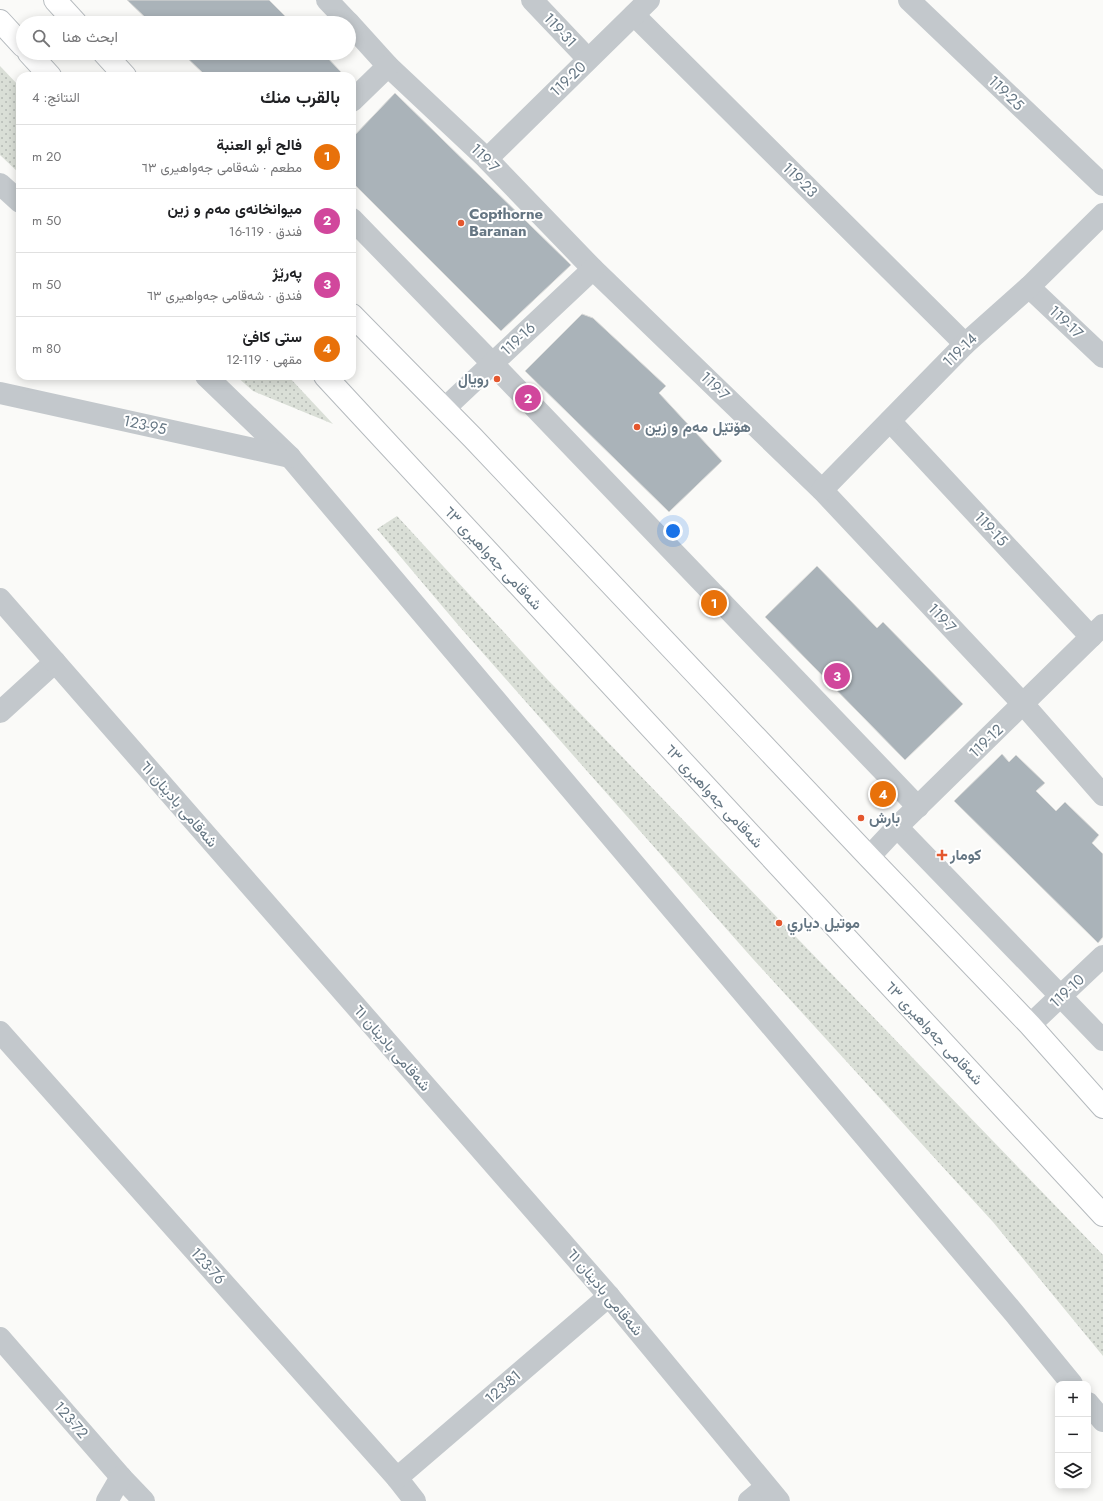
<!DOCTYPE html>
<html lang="ar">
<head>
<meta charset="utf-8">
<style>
	body { margin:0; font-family:Jost,Vazirmatn,sans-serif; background:#f6f6f6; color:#202124; direction:rtl }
	.controls { position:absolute; right:12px; bottom:12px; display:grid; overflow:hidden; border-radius:8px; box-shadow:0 2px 10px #0003 }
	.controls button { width:36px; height:36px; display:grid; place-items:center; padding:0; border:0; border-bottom:1px solid #e0e0e0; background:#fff; color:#202124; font:20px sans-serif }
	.you { position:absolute; left:673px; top:531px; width:14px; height:14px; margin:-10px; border:3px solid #fff; border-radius:50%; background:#1a73e8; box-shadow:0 0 0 6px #1a73e833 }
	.badge { display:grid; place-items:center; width:26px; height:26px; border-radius:50%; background:#ea580c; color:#fff; font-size:13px; font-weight:700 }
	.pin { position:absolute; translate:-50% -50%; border:2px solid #fff; box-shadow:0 1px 4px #0006 }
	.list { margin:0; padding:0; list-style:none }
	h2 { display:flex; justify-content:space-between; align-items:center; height:52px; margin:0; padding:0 16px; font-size:17px }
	h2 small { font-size:13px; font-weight:400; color:#757577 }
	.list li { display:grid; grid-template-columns:26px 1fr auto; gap:12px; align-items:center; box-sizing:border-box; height:64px; padding:0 16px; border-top:1px solid #e0e0e0 }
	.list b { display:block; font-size:15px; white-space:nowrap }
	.list p { margin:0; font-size:13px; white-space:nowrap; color:#757577 }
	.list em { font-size:13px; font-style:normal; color:#757577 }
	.icon { flex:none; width:22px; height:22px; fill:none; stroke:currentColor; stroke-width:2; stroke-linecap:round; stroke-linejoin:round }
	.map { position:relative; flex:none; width:1103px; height:1501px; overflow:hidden; direction:ltr }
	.search { position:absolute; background:#fff; box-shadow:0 2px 10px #0003; left:16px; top:16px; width:340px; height:44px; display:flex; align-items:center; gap:10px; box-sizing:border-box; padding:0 14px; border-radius:22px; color:#757577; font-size:15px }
	.panel { position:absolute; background:#fff; box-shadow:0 2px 10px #0003; left:16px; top:72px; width:340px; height:308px; border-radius:12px; direction:rtl }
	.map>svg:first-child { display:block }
</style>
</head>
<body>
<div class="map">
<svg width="1103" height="1501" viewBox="0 0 1103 1501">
	<defs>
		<pattern id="garden-dots" width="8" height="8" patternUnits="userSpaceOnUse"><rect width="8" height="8" fill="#dadfd7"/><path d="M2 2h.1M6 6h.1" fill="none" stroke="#b4b9b4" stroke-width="1.8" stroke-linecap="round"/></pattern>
	</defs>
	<rect width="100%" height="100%" fill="#fafaf8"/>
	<g fill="url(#garden-dots)">
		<polygon points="0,66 20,87 20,174 0,155"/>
		<polygon points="236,376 288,376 333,424 253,391"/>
		<polygon points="397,516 546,678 1103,1255 1103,1356 993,1222 753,959 459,626 377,529"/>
	</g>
	<g fill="#aab3b9" stroke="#dcdcda">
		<polygon points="127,0 269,0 292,23 151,23"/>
		<polygon points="182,53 323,53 341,72 342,76 206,76"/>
		<polygon points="395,93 571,265 501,331 352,182 352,138"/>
		<polygon points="582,314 593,318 666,386 659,393 722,461 669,512 525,371"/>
		<polygon points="817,566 877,628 883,622 963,704 905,760 765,617"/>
		<polygon points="1002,754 1009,762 1016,755 1045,783 1036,791 1056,811 1065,802 1099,835 1092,843 1103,854 1103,937 1098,943 954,801"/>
	</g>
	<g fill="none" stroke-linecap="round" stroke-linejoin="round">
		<defs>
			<g id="primary">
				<polyline points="55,0 76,23"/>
				<polyline points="0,21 23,46"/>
				<polyline points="29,53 50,76"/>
				<polyline points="104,53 125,76"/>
				<polyline points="352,315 473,438 869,857 1030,1025 1103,1107"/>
				<polyline points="325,376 1103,1215"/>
			</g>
		</defs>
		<use href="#primary" stroke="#b5babe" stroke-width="24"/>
		<g stroke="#c3c8cc" stroke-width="22">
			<polyline points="327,0 349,23"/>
			<polyline points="532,0 588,59"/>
			<polyline points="909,0 1103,185"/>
			<polyline points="634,15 965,344"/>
			<polyline points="349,23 388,66 487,159 593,269 822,490 1024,705 1103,795"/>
			<polyline points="352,101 388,66"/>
			<polyline points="487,159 649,0"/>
			<polyline points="0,184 20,202"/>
			<polyline points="352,219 492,363 918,807"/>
			<polyline points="1029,287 1103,357"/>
			<polyline points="206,376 290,457 1014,1313 1072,1384"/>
			<polyline points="0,393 290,457"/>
			<polyline points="444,409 593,269"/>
			<polyline points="890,421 1091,637"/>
			<polyline points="822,490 965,344 1029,287 1103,214"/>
			<polyline points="0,712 55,662"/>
			<polyline points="897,827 1103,1040"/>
			<polyline points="869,857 897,827 1103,625"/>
			<polyline points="1030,1025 1103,956"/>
			<polyline points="0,1032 397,1478 415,1501"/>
			<polyline points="0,1338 121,1477 144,1501"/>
			<polyline points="1088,1403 1103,1421"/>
			<polyline points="397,1478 609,1296"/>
			<polyline points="107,1501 121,1477"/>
			<polyline points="749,1501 766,1487"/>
		</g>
		<polyline stroke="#c3c8cc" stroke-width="22" points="0,599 609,1296 779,1501"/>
		<use href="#primary" stroke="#fff" stroke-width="22"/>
	</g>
	<g fill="#e4572e" stroke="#fff" stroke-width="1.5">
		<circle cx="461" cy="223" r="4"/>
		<circle cx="497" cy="379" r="4"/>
		<circle cx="637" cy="427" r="4"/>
		<circle cx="861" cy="818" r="4"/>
		<path d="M940 849h4v4h4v4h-4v4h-4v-4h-4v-4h4z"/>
		<circle cx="779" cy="923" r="4"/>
	</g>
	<g text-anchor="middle" stroke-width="4" stroke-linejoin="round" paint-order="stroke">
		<g font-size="15" fill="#657683" stroke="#fff">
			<text transform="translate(560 30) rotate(47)" y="5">119-31</text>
			<text transform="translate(568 79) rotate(-44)" y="5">119-20</text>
			<text transform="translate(1006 93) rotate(44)" y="5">119-25</text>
			<text transform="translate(485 158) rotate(45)" y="5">119-7</text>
			<text transform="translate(800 180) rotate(45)" y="5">119-23</text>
			<text transform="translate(1066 322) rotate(43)" y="5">119-17</text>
			<text transform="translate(518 339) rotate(-43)" y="5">119-16</text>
			<text transform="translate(960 350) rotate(-44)" y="5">119-14</text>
			<text transform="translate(715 386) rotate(44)" y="5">119-7</text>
			<text transform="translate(145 425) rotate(12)" y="5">123-95</text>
			<text transform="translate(991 529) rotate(47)" y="5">119-15</text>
			<text transform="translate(493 558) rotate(47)" y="5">شەقامی جەواهیری ٦٣</text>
			<text transform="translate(942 618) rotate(47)" y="5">119-7</text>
			<text transform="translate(986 741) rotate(-44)" y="5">119-12</text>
			<text transform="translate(714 796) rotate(47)" y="5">شەقامی جەواهیری ٦٣</text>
			<text transform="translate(179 804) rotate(49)" y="5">شەقامی بادینان ٦١</text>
			<text transform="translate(1067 991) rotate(-43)" y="5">119-10</text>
			<text transform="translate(934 1033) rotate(47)" y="5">شەقامی جەواهیری ٦٣</text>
			<text transform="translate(392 1048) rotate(49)" y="5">شەقامی بادینان ٦١</text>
			<text transform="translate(208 1266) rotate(48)" y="5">123-76</text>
			<text transform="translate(605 1292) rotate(50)" y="5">شەقامی بادینان ٦١</text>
			<text transform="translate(503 1387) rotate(-41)" y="5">123-81</text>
			<text transform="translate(71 1420) rotate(49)" y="5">123-72</text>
		</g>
		<g font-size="15" font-weight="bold" fill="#657683" stroke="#fff" text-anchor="start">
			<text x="469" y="219">Copthorne<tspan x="469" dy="17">Baranan</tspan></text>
			<text x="489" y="384" text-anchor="end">رویال</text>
			<text x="645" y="432">هۆتێل مەم و زین</text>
			<text x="869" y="823">بارش</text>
			<text x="950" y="860">کومار</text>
			<text x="787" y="928">موتيل دياري</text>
		</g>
	</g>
</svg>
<div class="controls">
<button>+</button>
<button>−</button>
<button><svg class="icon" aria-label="layers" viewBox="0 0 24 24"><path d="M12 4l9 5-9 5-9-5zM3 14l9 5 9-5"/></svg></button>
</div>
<div class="you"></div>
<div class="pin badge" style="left:714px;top:603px;background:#e8710a">1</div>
<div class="pin badge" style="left:528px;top:398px;background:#d1479c">2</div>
<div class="pin badge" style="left:837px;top:676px;background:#d1479c">3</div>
<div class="pin badge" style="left:883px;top:794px;background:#e8710a">4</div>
<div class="search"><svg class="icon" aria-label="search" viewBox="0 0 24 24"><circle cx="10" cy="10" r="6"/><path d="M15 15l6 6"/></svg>ابحث هنا</div>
<section class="panel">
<h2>بالقرب منك<small>النتائج: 4</small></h2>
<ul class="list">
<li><span class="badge" style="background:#e8710a">1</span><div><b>فالح أبو العنبة</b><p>مطعم · شەقامی جەواهیری ٦٣</p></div><em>20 m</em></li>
<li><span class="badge" style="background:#d1479c">2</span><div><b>میوانخانەی مەم و زین</b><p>فندق · 119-16</p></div><em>50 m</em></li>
<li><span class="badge" style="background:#d1479c">3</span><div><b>پەرێژ</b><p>فندق · شەقامی جەواهیری ٦٣</p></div><em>50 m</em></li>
<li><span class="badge" style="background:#e8710a">4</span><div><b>ستی کافێ</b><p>مقهى · 119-12</p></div><em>80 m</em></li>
</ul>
</section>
</div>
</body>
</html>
